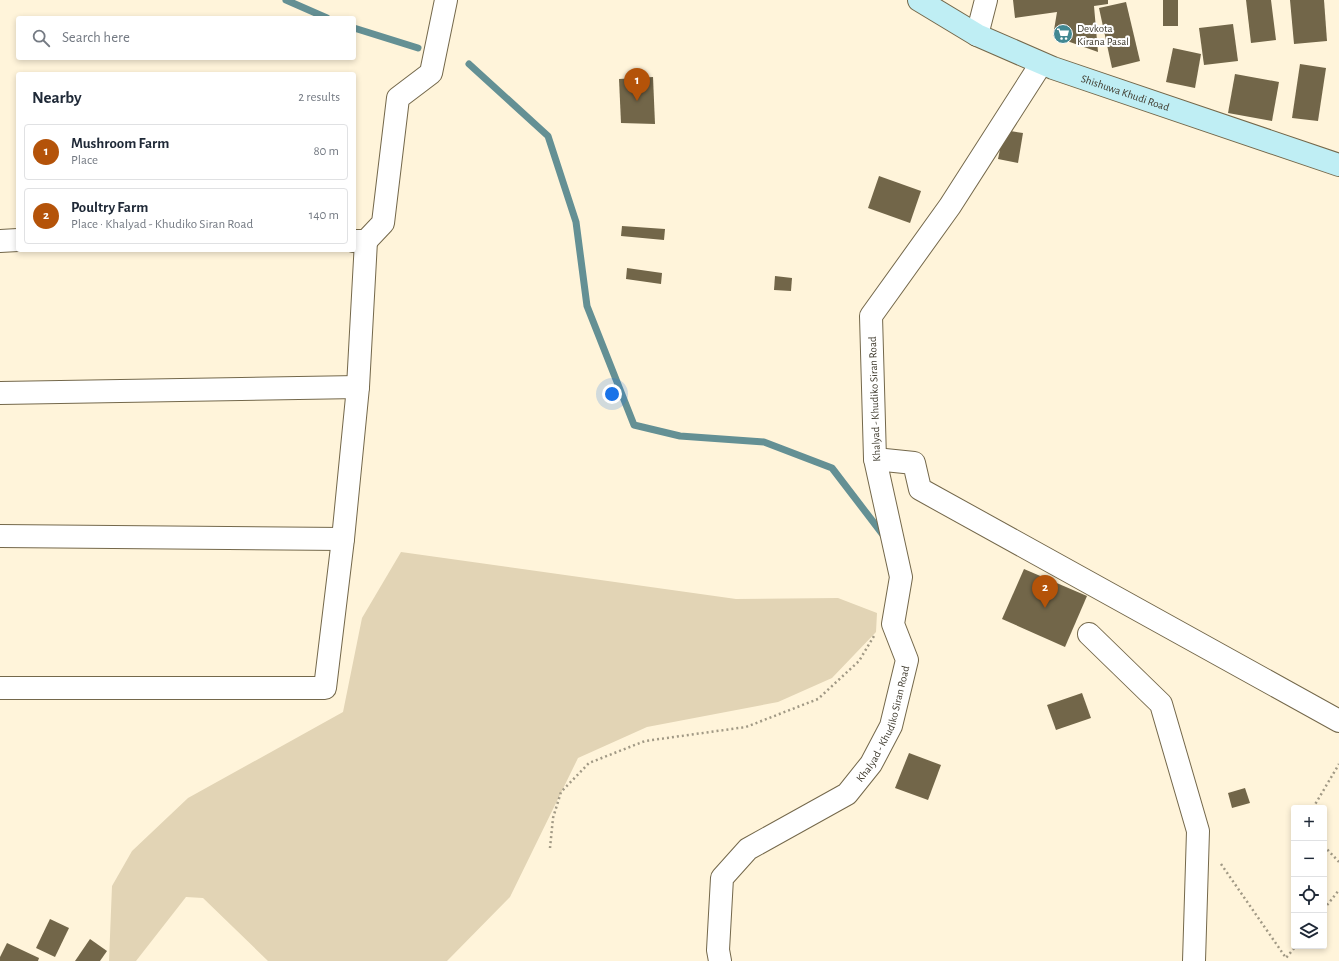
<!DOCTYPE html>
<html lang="en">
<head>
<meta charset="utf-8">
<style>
	body { margin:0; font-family:"Alegreya Sans",sans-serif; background:#f2f2f3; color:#1f2937 }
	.controls { position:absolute; right:12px; bottom:12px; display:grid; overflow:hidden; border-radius:4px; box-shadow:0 2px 6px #0003 }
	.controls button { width:36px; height:36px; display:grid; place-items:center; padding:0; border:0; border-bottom:1px solid #e0e1e3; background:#fff; color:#1f2937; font:20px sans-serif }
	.you { position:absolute; left:612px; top:394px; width:14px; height:14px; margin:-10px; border:3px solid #fff; border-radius:50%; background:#1a73e8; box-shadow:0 0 0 6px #1a73e833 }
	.badge { display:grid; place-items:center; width:26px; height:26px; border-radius:50%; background:#b45309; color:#fff; font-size:13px; font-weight:700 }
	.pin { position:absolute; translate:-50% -33px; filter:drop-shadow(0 1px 2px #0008) }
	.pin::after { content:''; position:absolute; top:21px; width:14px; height:12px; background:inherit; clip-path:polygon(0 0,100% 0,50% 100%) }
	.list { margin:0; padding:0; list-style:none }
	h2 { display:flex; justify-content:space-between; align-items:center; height:52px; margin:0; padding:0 16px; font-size:17px }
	h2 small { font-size:13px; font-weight:400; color:#747a83 }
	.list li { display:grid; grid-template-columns:26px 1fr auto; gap:12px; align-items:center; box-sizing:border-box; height:56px; margin:0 8px 8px; padding:0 8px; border:1px solid #e0e1e3; border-radius:4px }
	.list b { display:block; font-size:15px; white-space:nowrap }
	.list p { margin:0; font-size:13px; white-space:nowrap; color:#747a83 }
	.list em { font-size:13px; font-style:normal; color:#747a83 }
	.icon { flex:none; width:22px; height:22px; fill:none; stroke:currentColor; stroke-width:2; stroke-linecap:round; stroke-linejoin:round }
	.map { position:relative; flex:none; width:1339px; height:961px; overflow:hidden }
	.search { position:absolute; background:#fff; box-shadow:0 2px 6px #0003; left:16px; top:16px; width:340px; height:44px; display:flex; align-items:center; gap:10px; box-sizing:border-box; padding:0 14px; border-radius:4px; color:#747a83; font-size:15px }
	.panel { position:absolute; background:#fff; box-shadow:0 2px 6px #0003; left:16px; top:72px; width:340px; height:180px; border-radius:4px }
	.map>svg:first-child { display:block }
</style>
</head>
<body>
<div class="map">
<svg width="1339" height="961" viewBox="0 0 1339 961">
	<rect width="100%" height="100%" fill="#fff4da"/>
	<polygon fill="#e2d4b5" points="401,552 736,599 838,598 877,613 876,632 832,678 778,702 647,727 578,758 510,897 447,961 268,961 203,898 186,897 136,961 109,961 112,886 132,851 188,798 343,712 362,618"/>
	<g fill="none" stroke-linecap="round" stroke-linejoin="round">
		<g stroke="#649094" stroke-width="7">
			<polyline points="286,0 327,18"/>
			<polyline points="354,28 418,48"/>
			<polyline points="469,64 548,136 576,222 587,306 634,425 680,436 764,442 832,468 884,536"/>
		</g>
	</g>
	<g fill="#726649">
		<polygon points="1013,0 1108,0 1108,4 1094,6 1098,52 1053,36 1057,12 1015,18"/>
		<rect x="1163" y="0" width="15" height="26"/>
		<polygon points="1246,0 1271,0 1276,40 1251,43"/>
		<polygon points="1290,0 1324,0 1327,41 1294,44"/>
		<polygon points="1126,2 1140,61 1112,68 1099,8"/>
		<polygon points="1233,24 1238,61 1204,65 1199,28"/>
		<polygon points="1173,48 1201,54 1195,88 1166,82"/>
		<polygon points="1300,64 1326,68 1318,121 1292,118"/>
		<polygon points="1235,74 1279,82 1272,121 1228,113"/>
		<polygon points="653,77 655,124 621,123 619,79"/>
		<polygon points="1004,130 1023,133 1018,163 998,159"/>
		<polygon points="879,176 921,191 910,223 868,208"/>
		<polygon points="622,226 665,229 664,240 621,236"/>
		<polygon points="627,268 662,273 661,284 626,279"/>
		<polygon points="775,276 792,278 791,291 774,290"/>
		<polygon points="1024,569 1087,596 1065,647 1002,619"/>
		<polygon points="1082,693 1091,718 1056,730 1047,705"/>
		<polygon points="909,753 941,765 928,800 895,788"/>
		<polygon points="1245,788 1250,803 1232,808 1228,793"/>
		<polygon points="50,919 69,928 55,957 36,948"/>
		<polygon points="90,939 107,951 100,961 75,961"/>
		<polygon points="7,943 39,958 38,961 0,961 0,957"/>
	</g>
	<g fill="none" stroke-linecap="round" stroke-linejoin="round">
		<defs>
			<g id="street">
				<polyline points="977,35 986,0"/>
				<polyline points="0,241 18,240"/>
				<polyline points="354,241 366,241 383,223 398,98 431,73 446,0"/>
				<polyline points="358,387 366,241"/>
				<polyline points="0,393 358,387 343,539 325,688 0,688"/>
				<polyline points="875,459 914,463 920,489 1339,721"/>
				<polyline points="0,536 343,539"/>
				<polyline points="1089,634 1161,704 1198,831 1194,961"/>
				<path id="s1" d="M720 961 718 950 722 878 748 849 847 794 871 764 891 726 907 660 893 624 901 577 875 459 871 316 950 206 1041 64"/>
			</g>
			<g id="secondary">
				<path id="s2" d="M919 0 977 35 1053 68 1339 165"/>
			</g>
		</defs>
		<use href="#street" stroke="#74684b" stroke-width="24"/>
		<use href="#secondary" stroke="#74684b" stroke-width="24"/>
		<g stroke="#a19985" stroke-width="2.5" stroke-dasharray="2 3" stroke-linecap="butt">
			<polyline points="1313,808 1339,764"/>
			<polyline points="1324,846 1339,862"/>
			<polyline points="550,848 553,818 561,792 589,763 645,741 746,727 818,699 859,661 874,636"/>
			<polyline points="1221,864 1286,958 1296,946"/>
			<polyline points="1324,909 1339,890"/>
		</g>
		<use href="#street" stroke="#fff" stroke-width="22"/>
		<use href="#secondary" stroke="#bfeef4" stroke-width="22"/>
	</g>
	<defs>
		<symbol id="supermarket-disc" viewBox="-11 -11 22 22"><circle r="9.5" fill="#428892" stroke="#fff"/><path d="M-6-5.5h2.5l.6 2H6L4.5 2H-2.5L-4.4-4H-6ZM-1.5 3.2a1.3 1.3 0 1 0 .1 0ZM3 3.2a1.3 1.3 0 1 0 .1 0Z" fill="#fff"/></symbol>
	</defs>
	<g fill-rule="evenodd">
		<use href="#supermarket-disc" x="1052" y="23" width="22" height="22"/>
	</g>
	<g text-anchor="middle" stroke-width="4" stroke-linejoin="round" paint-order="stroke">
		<g font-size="11" fill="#3d382b" stroke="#fff" text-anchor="start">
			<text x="1077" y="32">Devkota<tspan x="1077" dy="13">Kirana Pasal</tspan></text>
		</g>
		<g font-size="11" fill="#3d382b" stroke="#fff">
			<text dy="4" stroke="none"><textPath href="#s2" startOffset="227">Shishuwa Khudi Road</textPath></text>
			<text transform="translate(874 399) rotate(-92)" y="4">Khalyad - Khudiko Siran Road</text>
			<text dy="4" stroke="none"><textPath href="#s1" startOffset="316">Khalyad - Khudiko Siran Road</textPath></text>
		</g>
	</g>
</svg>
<div class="controls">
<button>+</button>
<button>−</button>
<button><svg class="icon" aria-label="locate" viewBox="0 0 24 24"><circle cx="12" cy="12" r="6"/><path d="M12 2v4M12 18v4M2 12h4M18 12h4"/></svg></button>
<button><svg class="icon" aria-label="layers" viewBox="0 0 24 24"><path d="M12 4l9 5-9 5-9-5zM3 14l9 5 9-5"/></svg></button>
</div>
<div class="you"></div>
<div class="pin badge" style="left:637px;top:101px">1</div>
<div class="pin badge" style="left:1045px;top:608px">2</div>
<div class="search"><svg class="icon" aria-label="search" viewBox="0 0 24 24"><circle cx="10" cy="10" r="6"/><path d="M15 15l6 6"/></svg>Search here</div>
<section class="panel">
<h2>Nearby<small>2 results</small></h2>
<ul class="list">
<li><span class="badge">1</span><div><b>Mushroom Farm</b><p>Place</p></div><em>80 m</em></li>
<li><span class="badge">2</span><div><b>Poultry Farm</b><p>Place · Khalyad - Khudiko Siran Road</p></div><em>140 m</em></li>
</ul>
</section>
</div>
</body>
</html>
